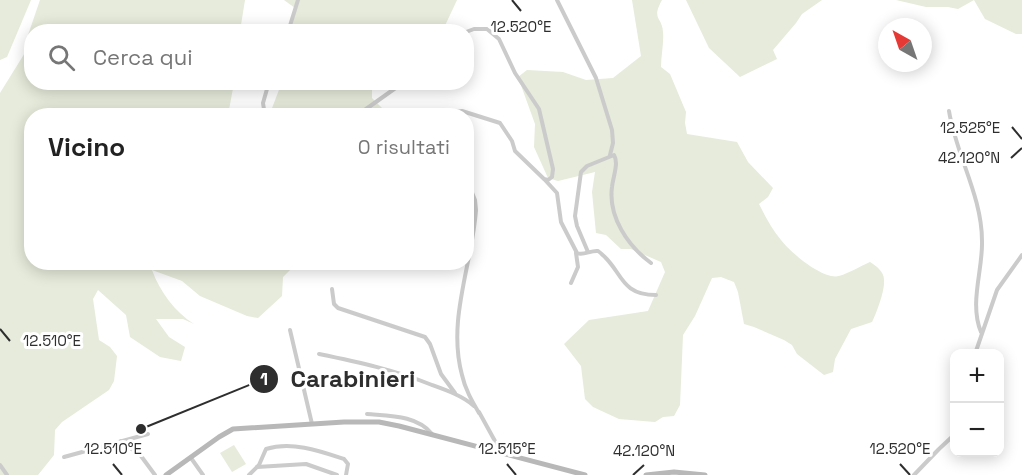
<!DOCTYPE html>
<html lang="it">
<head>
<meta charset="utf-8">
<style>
	body { margin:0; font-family:"Space Grotesk",sans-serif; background:#f2f2f2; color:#222 }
	.controls { position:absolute; right:18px; bottom:18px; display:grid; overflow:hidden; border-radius:12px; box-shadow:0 3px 15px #0003 }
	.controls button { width:54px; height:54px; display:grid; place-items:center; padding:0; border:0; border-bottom:2px solid #e0e0e0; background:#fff; color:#222; font:30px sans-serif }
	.compass { position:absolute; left:878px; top:18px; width:54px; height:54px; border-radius:50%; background:#fff; box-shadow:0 3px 15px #0003; rotate:320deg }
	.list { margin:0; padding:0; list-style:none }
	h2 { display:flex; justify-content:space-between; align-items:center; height:78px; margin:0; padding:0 24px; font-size:26px }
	h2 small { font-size:20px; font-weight:400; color:#767676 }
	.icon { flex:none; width:33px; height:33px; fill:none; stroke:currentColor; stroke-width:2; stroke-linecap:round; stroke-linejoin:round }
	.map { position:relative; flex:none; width:1022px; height:475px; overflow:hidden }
	.search { position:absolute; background:#fff; box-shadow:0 3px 15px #0003; left:24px; top:24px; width:450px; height:66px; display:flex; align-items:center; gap:15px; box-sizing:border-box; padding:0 21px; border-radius:24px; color:#767676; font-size:22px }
	.panel { position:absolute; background:#fff; box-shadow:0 3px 15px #0003; left:24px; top:108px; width:450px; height:162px; border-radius:24px }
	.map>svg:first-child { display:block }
</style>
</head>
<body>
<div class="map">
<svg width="1022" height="475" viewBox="0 0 1022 475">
	<rect width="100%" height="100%" fill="#fff"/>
	<g fill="#e6ebdb">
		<polygon points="0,0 31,0 7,57 0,60"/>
		<polygon points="40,0 245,0 240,31 32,32 31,37 28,35"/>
		<polygon points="284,0 457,0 442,32 291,31 295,8"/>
		<path d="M632 0H662C651 20 662 16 663 32 664 43 661 56 661 67L670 74 686 112 685 123 687 134 737 142 748 162 773 188 768 197 759 204C765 216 772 229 781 240 791 253 823 280 839 276 850 273 860 266 870 262 876 266 884 271 884 280 885 290 877 312 872 322L851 329 835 359 833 372 824 375 797 354 792 345 784 340 754 327 744 324 738 292 734 282 721 277 712 278 695 316 683 335 680 405 674 416 663 417 655 422 619 419 593 407 585 399 581 366 564 344 589 320 648 311 665 272 661 262 631 249H621L606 235 596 233 592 192 595 172 558 181 548 178 534 147 535 124 518 77 527 70 563 72 586 80 613 78 641 56Z"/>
		<polygon points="686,0 822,0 802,14 796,23 773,50 777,59 740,77 709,48"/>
		<polygon points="896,0 1022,0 1022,34 1016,34 985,19 974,0 958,9 948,7 926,7"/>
		<path d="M31 43 32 82 234 83 228 115 32 116V262H197L209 270H238L253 263H297L283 277 282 296 258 318 247 316 200 296 182 281 152 270C160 292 175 312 194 324L183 319H156L169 337 185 347 181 361 160 357 130 337 126 315 98 290 93 299 99 340 110 347 117 356 114 381 109 390 62 422 55 430 54 455 38 475H0V93Z"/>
		<polygon points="282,82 381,83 372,89 372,98 389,115 269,116"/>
		<polygon points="234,445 246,464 232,472 220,453"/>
	</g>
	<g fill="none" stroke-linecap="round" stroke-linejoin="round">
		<g stroke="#cbcbcb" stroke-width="4">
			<polyline points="557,0 596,78 612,130 613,143 610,155"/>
			<polyline points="288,32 298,0"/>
			<path d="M949 111C956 155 982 196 982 241 983 270 969 303 981 332"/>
			<polyline points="359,114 404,82"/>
			<polyline points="265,116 263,103 269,82"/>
			<polyline points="450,116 455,112 462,111 500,123 512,141 515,151 544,179 548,180 552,177 553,169 539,109 515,73 499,39 487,29 474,29 466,32"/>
			<path d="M466 178 475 200 476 210C472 265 447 320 462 375 465 389 472 401 479 413"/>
			<path d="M545 180 557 193 561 222 577 253C583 256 591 250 598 251 623 269 618 295 656 295"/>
			<path d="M588 252 577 226 575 216 581 172 587 166 614 155C619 163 613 177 612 187 608 217 628 246 651 263"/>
			<polyline points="571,283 578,267 576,253"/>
			<polyline points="332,289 334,304 338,308 425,337 430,344 441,374 455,393"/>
			<polyline points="290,330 312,424"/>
			<path d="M319 354C358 362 395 370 432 385 446 390 463 396 474 406"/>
			<polyline points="975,354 997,290 1022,255"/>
			<polyline points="479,412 501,452"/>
			<path d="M367 414C389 416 417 415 432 434"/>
			<polyline points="121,441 141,456 155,475"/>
			<polyline points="64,457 148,434"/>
			<polyline points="191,458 203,475"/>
			<polyline points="0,465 7,475"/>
			<polyline points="257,467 306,464 337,475"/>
			<path d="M249 475 259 465 266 449C292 441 320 451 344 459L348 464 346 475"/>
			<polyline points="914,475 939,449 954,435"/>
		</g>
		<g stroke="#b8b8b8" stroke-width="5">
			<polyline points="166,475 219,437 233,429 344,422 379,422 399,426 585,475"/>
			<polyline points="646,475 674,472 705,475"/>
		</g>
	</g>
	<path fill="none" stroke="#2e2e2e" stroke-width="2" d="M512 0 521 11M1012 127 1022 139M1011 158 1022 148M0 329 10 341M113 464 122 475M507 464 516 475M900 464 910 475M633 475 644 465"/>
	<g font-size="15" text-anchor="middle" fill="#2e2e2e" stroke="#fff" stroke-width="6" stroke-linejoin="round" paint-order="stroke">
		<text x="521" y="32">12.520°E</text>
		<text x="970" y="133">12.525°E</text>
		<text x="969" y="163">42.120°N</text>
		<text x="52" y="346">12.510°E</text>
		<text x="113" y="454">12.510°E</text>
		<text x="507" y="454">12.515°E</text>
		<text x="900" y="454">12.520°E</text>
		<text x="644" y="456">42.120°N</text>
	</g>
	<path fill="none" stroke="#2e2e2e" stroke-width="2" d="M141 429L264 379"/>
	<g fill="#2e2e2e" stroke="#fff" stroke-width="2">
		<circle cx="141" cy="429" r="6"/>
		<circle cx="264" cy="379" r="15"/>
	</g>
	<g font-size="18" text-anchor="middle" font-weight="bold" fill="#fff">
		<text x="264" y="385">1</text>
	</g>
	<g font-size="24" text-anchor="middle" font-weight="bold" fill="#2e2e2e" stroke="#fff" stroke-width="6" stroke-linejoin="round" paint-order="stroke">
		<text x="353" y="387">Carabinieri</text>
	</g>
</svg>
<div class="controls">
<button>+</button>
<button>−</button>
</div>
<svg class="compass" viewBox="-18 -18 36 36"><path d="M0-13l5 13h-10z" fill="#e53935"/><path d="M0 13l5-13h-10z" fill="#767676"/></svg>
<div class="search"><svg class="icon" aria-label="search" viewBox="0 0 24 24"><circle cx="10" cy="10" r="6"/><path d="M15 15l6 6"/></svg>Cerca qui</div>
<section class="panel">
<h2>Vicino<small>0 risultati</small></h2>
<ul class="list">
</ul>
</section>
</div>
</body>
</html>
